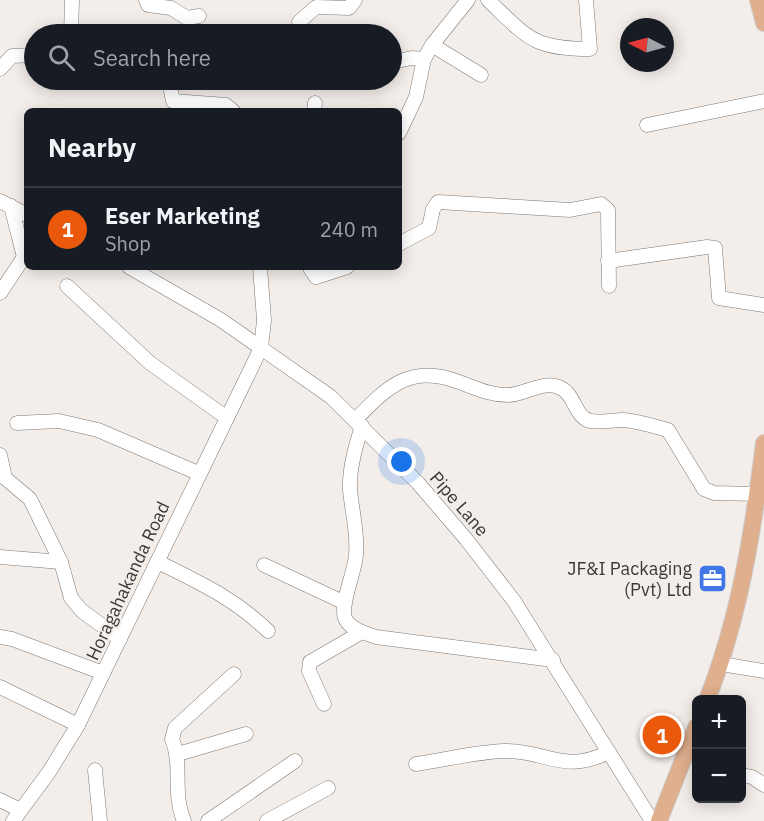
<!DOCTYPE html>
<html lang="en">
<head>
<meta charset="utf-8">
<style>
	body { margin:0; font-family:"IBM Plex Sans",sans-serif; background:#242831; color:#f1f3f6 }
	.controls { position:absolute; right:18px; bottom:18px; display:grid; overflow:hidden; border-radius:9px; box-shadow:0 3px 15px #0003 }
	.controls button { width:54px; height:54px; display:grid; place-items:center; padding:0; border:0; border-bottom:2px solid #363941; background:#171b24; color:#f1f3f6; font:30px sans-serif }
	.compass { position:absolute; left:620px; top:18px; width:54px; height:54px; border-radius:50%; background:#171b24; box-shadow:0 3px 15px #0003; rotate:276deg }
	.you { position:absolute; left:402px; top:462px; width:21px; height:21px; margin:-15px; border:4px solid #fff; border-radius:50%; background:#1a73e8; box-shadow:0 0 0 9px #1a73e833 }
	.badge { display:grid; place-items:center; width:39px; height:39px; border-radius:50%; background:#ea580c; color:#fff; font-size:20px; font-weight:700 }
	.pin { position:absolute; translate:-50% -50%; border:3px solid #fff; box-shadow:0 2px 6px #0006 }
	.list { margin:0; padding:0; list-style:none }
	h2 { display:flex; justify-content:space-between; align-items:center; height:78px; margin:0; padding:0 24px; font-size:26px }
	h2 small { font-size:20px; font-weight:400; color:#9ea1a6 }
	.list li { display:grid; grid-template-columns:39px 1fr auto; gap:18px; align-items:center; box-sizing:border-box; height:84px; padding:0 24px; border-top:2px solid #363941 }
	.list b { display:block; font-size:22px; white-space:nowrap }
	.list p { margin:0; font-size:20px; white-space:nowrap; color:#9ea1a6 }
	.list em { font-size:20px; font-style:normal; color:#9ea1a6 }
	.icon { flex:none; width:33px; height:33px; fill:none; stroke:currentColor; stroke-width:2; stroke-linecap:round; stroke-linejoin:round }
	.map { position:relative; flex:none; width:764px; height:821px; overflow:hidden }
	.search { position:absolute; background:#171b24; box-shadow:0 3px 15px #0003; left:24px; top:24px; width:378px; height:66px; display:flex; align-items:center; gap:15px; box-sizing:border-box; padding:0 21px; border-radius:33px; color:#9ea1a6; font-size:22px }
	.panel { position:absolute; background:#171b24; box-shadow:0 3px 15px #0003; left:24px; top:108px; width:378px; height:162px; border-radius:9px }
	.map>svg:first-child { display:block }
</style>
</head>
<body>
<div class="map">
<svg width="764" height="821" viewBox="0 0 764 821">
	<rect width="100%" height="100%" fill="#f4eeea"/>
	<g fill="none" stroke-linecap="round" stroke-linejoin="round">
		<defs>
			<g id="minor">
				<polyline points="146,0 148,5 171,8 187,18 199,16"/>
				<path d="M488 0C528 38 533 49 590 49L586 0"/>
				<polyline points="299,22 316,7 349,8 355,0"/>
				<polyline points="71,34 72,0"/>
				<polyline points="432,45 481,75"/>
				<polyline points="392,62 412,58 424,59"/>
				<polyline points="0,69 12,56 34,55"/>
				<polyline points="169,80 173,101 226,105 233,111"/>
				<polyline points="314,111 315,103"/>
				<polyline points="647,125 764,101"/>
				<polyline points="399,133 416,97 424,59 432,45 468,0"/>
				<polyline points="0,201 27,215"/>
				<polyline points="399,244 429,228 433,209 438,202 570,210 601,204 608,210 609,286"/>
				<polyline points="608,261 707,247 715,248 719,298 764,305"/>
				<polyline points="129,267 221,320 331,397 418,483 466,539 514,601 652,821"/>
				<polyline points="310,268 316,277 347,267"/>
				<polyline points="67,286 150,363 227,418"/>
				<polyline points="0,293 24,257 11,206"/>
				<path d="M356 419C387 387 411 363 459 382 476 388 489 395 508 395 525 395 544 379 561 388 575 395 575 417 590 421 601 423 612 420 623 420 638 421 653 426 668 430L704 489 714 493 757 494"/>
				<polyline points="17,423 59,421 98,430 198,473"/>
				<path d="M362 426C356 445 349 468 350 490 352 511 358 534 356 555 355 572 340 604 345 618 348 626 356 629 362 632"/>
				<polyline points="0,455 5,478 30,499 61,562 71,598 82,611 120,639"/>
				<polyline points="0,557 61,562"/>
				<path d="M158 562C200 583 234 598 268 631"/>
				<polyline points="264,565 343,602"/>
				<polyline points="0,637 12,639 103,673"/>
				<polyline points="721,664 764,671"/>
				<polyline points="0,687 78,725"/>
				<polyline points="324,704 309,671 310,662 362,632 376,637 553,660"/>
				<polyline points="178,754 246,734"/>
				<path d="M416 764C445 760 475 752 504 751 547 750 562 775 609 752"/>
				<polyline points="95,770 100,821"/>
				<polyline points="742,775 752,777 764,785"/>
				<polyline points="0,800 20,810"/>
				<polyline points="13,821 49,772 78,725 261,348 264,320 260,267"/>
				<path d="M184 821C172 794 183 766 172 739L175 728 234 674"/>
				<polyline points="208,821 295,761"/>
				<polyline points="267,821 328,788"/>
			</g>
			<g id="major">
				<polyline points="758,0 764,23"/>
				<path d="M707 700C740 616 753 531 764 443"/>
				<polyline points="659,821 696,727"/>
			</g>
		</defs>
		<use href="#minor" stroke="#7e7874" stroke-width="15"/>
		<use href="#major" stroke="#cccbcb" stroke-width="18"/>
		<use href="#minor" stroke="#fff" stroke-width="14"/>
		<use href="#major" stroke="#dfaf8e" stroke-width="16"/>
	</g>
	<defs>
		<symbol id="office-square" viewBox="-11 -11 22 22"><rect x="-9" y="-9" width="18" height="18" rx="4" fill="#4076e6" stroke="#f4eeea"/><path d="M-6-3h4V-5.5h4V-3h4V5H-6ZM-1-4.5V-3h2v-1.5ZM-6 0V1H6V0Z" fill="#fff"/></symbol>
	</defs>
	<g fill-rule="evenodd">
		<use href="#office-square" x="696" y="562" width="33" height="33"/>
	</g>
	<g text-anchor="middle" stroke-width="4.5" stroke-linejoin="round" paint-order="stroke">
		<g font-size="18" fill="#3b3836" stroke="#f4eeea">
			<text transform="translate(459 504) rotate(49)" y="6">Pipe Lane</text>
			<text transform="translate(128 581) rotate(-65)" y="6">Horagahakanda Road</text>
		</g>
		<g font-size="18" fill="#3b3836" stroke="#f4eeea" text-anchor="end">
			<text x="692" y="575">JF&amp;I Packaging<tspan x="692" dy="21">(Pvt) Ltd</tspan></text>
		</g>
	</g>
</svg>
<div class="controls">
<button>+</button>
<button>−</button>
</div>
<svg class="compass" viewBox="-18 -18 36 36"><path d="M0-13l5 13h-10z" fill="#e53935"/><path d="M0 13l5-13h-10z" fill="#9ea1a6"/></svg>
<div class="you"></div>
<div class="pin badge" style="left:662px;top:735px">1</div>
<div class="search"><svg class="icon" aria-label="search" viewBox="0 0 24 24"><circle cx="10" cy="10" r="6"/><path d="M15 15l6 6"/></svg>Search here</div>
<section class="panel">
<h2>Nearby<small></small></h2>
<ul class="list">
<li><span class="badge">1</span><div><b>Eser Marketing</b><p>Shop</p></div><em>240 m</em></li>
</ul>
</section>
</div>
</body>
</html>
